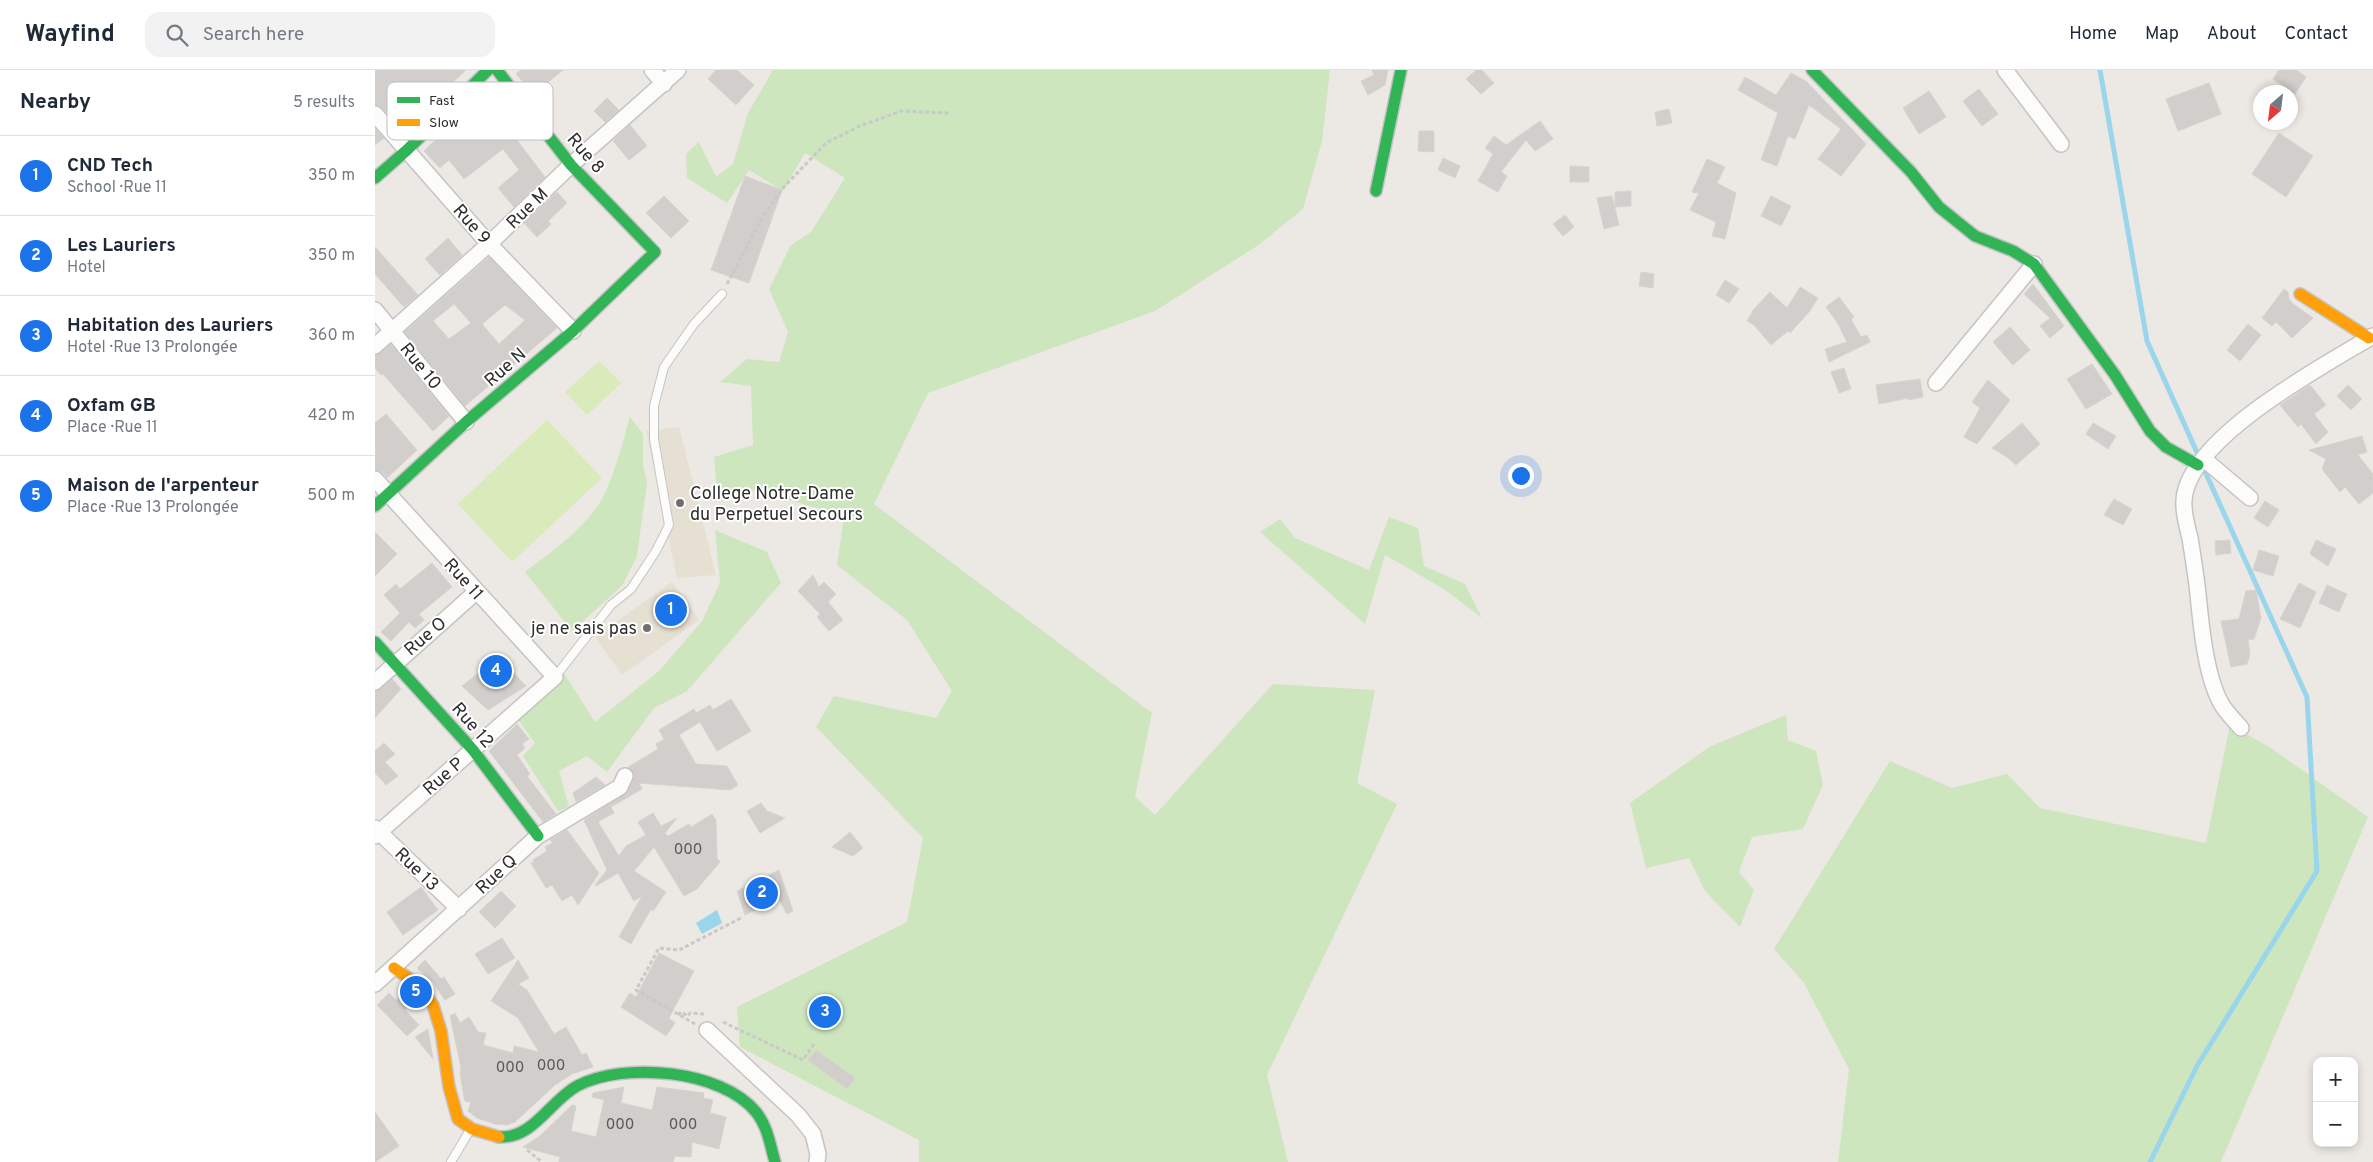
<!DOCTYPE html>
<html lang="en">
<head>
<meta charset="utf-8">
<style>
	body { margin:0; font-family:Overpass,sans-serif; background:#f2f2f3; color:#1f2937 }
	.controls { position:absolute; right:15px; bottom:15px; display:grid; overflow:hidden; border-radius:10px; box-shadow:0 2px 8px #0003 }
	.controls button { width:45px; height:45px; display:grid; place-items:center; padding:0; border:0; border-bottom:1px solid #e0e1e3; background:#fff; color:#1f2937; font:25px sans-serif }
	.compass { position:absolute; left:1878px; top:15px; width:45px; height:45px; border-radius:50%; background:#fff; box-shadow:0 2px 8px #0003; rotate:208deg }
	.you { position:absolute; left:1145px; top:405px; width:18px; height:18px; margin:-12px; border:4px solid #fff; border-radius:50%; background:#1a73e8; box-shadow:0 0 0 8px #1a73e833 }
	.badge { display:grid; place-items:center; width:32px; height:32px; border-radius:50%; background:#1a73e8; color:#fff; font-size:16px; font-weight:700 }
	.pin { position:absolute; translate:-50% -50%; border:2px solid #fff; box-shadow:0 1px 5px #0006 }
	.list { margin:0; padding:0; list-style:none }
	h2 { display:flex; justify-content:space-between; align-items:center; height:65px; margin:0; padding:0 20px; font-size:21px }
	h2 small { font-size:16px; font-weight:400; color:#747a83 }
	.list li { display:grid; grid-template-columns:32px 1fr auto; gap:15px; align-items:center; box-sizing:border-box; height:80px; padding:0 20px; border-top:1px solid #e0e1e3 }
	.list b { display:block; font-size:19px; white-space:nowrap }
	.list p { margin:0; font-size:16px; white-space:nowrap; color:#747a83 }
	.list em { font-size:16px; font-style:normal; color:#747a83 }
	.icon { flex:none; width:28px; height:28px; fill:none; stroke:currentColor; stroke-width:2; stroke-linecap:round; stroke-linejoin:round }
	.map { position:relative; flex:none; width:1998px; height:1092px; overflow:hidden }
	header { display:flex; align-items:center; gap:30px; box-sizing:border-box; height:70px; padding:0 25px; background:#fff; border-bottom:1px solid #e0e1e3 }
	header strong { font-size:24px }
	nav { display:flex; gap:28px; margin-inline-start:auto; font-size:18px }
	.search { width:350px; height:45px; background:#f2f2f3; display:flex; align-items:center; gap:12px; box-sizing:border-box; padding:0 18px; border-radius:15px; color:#747a83; font-size:19px }
	main { display:flex }
	aside { flex:1; background:#fff }
	.map>svg:first-child { display:block }
</style>
</head>
<body>
<header>
<strong>Wayfind</strong>
<div class="search"><svg class="icon" aria-label="search" viewBox="0 0 24 24"><circle cx="10" cy="10" r="6"/><path d="M15 15l6 6"/></svg>Search here</div>
<nav><a>Home</a><a>Map</a><a>About</a><a>Contact</a></nav>
</header>
<main>
<aside>
<h2>Nearby<small>5 results</small></h2>
<ul class="list">
<li><span class="badge">1</span><div><b>CND Tech</b><p>School · Rue 11</p></div><em>350 m</em></li>
<li><span class="badge">2</span><div><b>Les Lauriers</b><p>Hotel</p></div><em>350 m</em></li>
<li><span class="badge">3</span><div><b>Habitation des Lauriers</b><p>Hotel · Rue 13 Prolongée</p></div><em>360 m</em></li>
<li><span class="badge">4</span><div><b>Oxfam GB</b><p>Place · Rue 11</p></div><em>420 m</em></li>
<li><span class="badge">5</span><div><b>Maison de l'arpenteur</b><p>Place · Rue 13 Prolongée</p></div><em>500 m</em></li>
</ul>
</aside>
<div class="map">
<svg width="1998" height="1092" viewBox="0 0 1998 1092">
	<rect width="100%" height="100%" fill="#ece8e4"/>
	<g fill="#e6e0d3">
		<polygon points="304,357 341,505 302,508 271,361"/>
		<polygon points="297,512 324,550 247,605 220,567"/>
	</g>
	<g fill="#cee6be">
		<polygon points="398,0 955,0 947,71 928,139 882,176 780,241 553,323 499,434 777,643 760,727 780,745 898,614 1000,620 982,713 1022,734 892,1005 913,1092 544,1092 544,1070 365,977 362,937 532,852 548,768 441,657 459,626 561,648 577,621 532,550 462,495 469,446 379,420 343,432 339,387 378,375 376,316 345,312 372,289 404,292 413,262 394,219 416,175 436,162 470,108 430,83 408,121 374,100 352,133 312,108 311,84 324,72 341,107 358,94 373,43"/>
		<path d="M255 347 268 364V395L272 412 262 486 247 516 197 561 150 502C175 482 203 464 222 437 236 418 248 371 255 347Z"/>
		<polygon points="1014,447 1043,458 1049,496 1090,514 1107,548 1069,519 1010,485 990,554 885,462 905,449 920,468 994,500"/>
		<polygon points="340,460 392,482 406,513 312,621 279,638 232,702 212,686 184,701 194,737 183,741 148,686 160,673 141,647 189,603 220,652 284,601 327,551 345,513"/>
		<polygon points="1411,645 1413,670 1441,681 1448,715 1428,759 1377,767 1364,802 1379,820 1365,857 1330,821 1314,788 1271,798 1255,733 1334,677"/>
		<polygon points="1855,655 1896,678 1993,747 1846,1092 1463,1092 1474,999 1429,913 1399,879 1515,691 1577,718 1632,704 1665,738 1831,773"/>
	</g>
	<g fill="#d9eabb">
		<polygon points="224,291 246,313 212,345 190,322"/>
		<polygon points="172,350 227,408 137,492 83,434"/>
	</g>
	<polygon fill="#99d6ec" points="342,840 347,853 327,864 321,853"/>
	<g fill="none" stroke-linecap="round" stroke-linejoin="round">
		<g stroke="#99d6ec" stroke-width="5">
			<polyline points="1725,0 1772,271 1824,387"/>
			<polyline points="1775,1092 1822,996 1942,801 1932,627 1828,397"/>
		</g>
	</g>
	<g fill="#d1cecb" stroke="#d7d4d0" fill-rule="evenodd">
		<polygon points="0,0 91,0 64,25 23,56 7,38 0,35"/>
		<polygon points="146,0 188,0 159,24 141,4"/>
		<polygon points="341,0 362,0 379,15 361,35 333,9"/>
		<polygon points="997,0 1013,0 1010,15 993,25 986,11 999,5"/>
		<polygon points="1101,0 1107,0 1119,13 1106,24 1091,9"/>
		<polygon points="1904,0 1921,0 1931,7 1920,24 1898,9"/>
		<polygon points="1416,3 1431,11 1491,74 1466,106 1443,89 1466,59 1434,35 1420,69 1413,66 1402,96 1386,90 1403,43 1363,20 1370,7 1401,25"/>
		<polygon points="1834,13 1846,44 1803,61 1791,29"/>
		<polygon points="1604,19 1623,44 1607,56 1588,31"/>
		<polygon points="121,20 135,37 129,42 141,55 135,61 170,107 139,137 123,118 144,100 128,79 89,109 74,90 65,98 49,81 88,43 91,46"/>
		<polygon points="1554,21 1571,47 1544,64 1528,38"/>
		<polygon points="232,28 244,40 230,52 219,41"/>
		<polygon points="1294,39 1297,53 1282,56 1280,42"/>
		<polygon points="1165,51 1178,69 1160,81 1151,70 1126,102 1132,106 1123,122 1103,111 1118,84 1110,78 1119,66 1131,75"/>
		<polygon points="255,55 272,76 254,90 238,71"/>
		<polygon points="0,58 9,68 0,75"/>
		<polygon points="1044,61 1059,61 1059,82 1043,81"/>
		<polygon points="1904,63 1938,86 1911,127 1877,104"/>
		<polygon points="1068,88 1085,96 1080,108 1063,100"/>
		<polygon points="1332,89 1350,97 1342,113 1361,123 1350,169 1337,166 1341,152 1315,140 1324,123 1317,122"/>
		<polygon points="1195,96 1214,97 1214,112 1195,112"/>
		<polygon points="370,106 407,120 374,213 336,200"/>
		<polygon points="1256,121 1256,136 1240,137 1240,122"/>
		<polygon points="182,122 192,133 173,151 176,154 162,167 149,153"/>
		<polygon points="289,126 314,151 296,168 271,143"/>
		<polygon points="1237,126 1244,155 1229,159 1222,128"/>
		<polygon points="1396,126 1416,136 1406,156 1386,146"/>
		<polygon points="1190,145 1199,157 1188,166 1178,154"/>
		<polygon points="73,168 87,185 65,205 50,189"/>
		<polygon points="0,177 43,225 29,237 0,204"/>
		<path d="M114 187 182 258 90 336 30 262ZM79 234 96 253 74 269 58 251ZM130 235 150 250 124 274 107 254Z"/>
		<polygon points="1266,202 1279,204 1278,218 1264,216"/>
		<polygon points="1350,210 1364,219 1354,233 1341,225"/>
		<polygon points="1658,214 1689,256 1675,268 1665,256 1675,248 1649,224"/>
		<polygon points="1425,217 1443,228 1434,242 1415,263 1413,261 1396,275 1379,255 1372,251 1379,239 1395,222 1412,238"/>
		<polygon points="1909,219 1913,222 1914,229 1918,234 1938,248 1917,268 1901,252 1897,256 1887,248"/>
		<polygon points="1464,227 1479,247 1476,249 1486,267 1492,265 1495,272 1454,292 1450,279 1472,272 1462,252 1451,237"/>
		<polygon points="1873,254 1886,265 1865,291 1852,280"/>
		<polygon points="1635,257 1655,280 1638,295 1618,272"/>
		<polygon points="16,274 74,346 58,361 8,304 6,305 0,298 0,285 6,283"/>
		<polygon points="1717,294 1737,324 1711,339 1692,309"/>
		<polygon points="1469,298 1476,319 1464,323 1456,302"/>
		<polygon points="1545,309 1548,327 1533,330 1533,328 1504,334 1501,315"/>
		<polygon points="1613,310 1635,330 1602,374 1589,367 1605,338 1597,332"/>
		<polygon points="1935,315 1951,335 1939,344 1953,362 1941,374 1926,354 1923,357 1905,335"/>
		<polygon points="1973,315 1987,329 1976,340 1962,326"/>
		<polygon points="11,344 42,380 12,408 7,402 0,400 0,353"/>
		<polygon points="1647,353 1665,374 1641,395 1632,387 1617,378"/>
		<polygon points="1718,353 1741,366 1733,379 1711,364"/>
		<polygon points="1987,366 1992,382 1983,385 1998,404 1998,423 1984,434 1970,417 1965,422 1947,399 1951,389 1934,380"/>
		<polygon points="1739,429 1757,439 1748,455 1729,445"/>
		<polygon points="1890,431 1904,440 1893,457 1879,448"/>
		<polygon points="0,462 22,484 0,506"/>
		<polygon points="1855,470 1856,483 1841,485 1840,471"/>
		<polygon points="1941,470 1961,479 1953,496 1935,484"/>
		<polygon points="1884,480 1904,486 1898,506 1878,500"/>
		<polygon points="57,493 77,517 44,544 49,550 40,558 34,552 16,571 6,562 25,543 9,525 21,514 25,519"/>
		<polygon points="438,505 444,517 449,512 461,524 453,532 468,550 454,561 442,547 445,544 423,521"/>
		<polygon points="1924,513 1941,522 1925,558 1905,549"/>
		<polygon points="1952,515 1972,524 1964,542 1944,533"/>
		<polygon points="1881,520 1886,548 1879,569 1873,570 1875,584 1872,594 1856,597 1846,551 1864,549 1871,521"/>
		<polygon points="124,587 151,616 113,640 87,616"/>
		<polygon points="17,609 26,619 0,648 0,621 6,619"/>
		<polygon points="356,629 376,661 342,681 325,652 304,665 321,694 352,696 363,715 355,720 264,713 267,719 236,737 239,743 223,752 244,786 251,776 271,765 263,752 278,743 286,756 302,748 290,763 293,766 314,754 316,757 337,744 341,750 342,788 345,792 322,819 309,826 279,777 259,801 291,822 278,841 276,839 256,874 244,867 267,826 259,831 243,803 221,816 220,815 232,800 209,750 253,721 259,706 253,697 283,679 281,674 289,669 284,660 319,639 321,643 335,635 338,640"/>
		<polygon points="142,654 154,669 147,674 150,678 142,685 155,704 152,706 181,744 168,752 114,681"/>
		<polygon points="9,673 20,684 10,692 23,706 11,715 0,703 0,681"/>
		<polygon points="221,707 230,715 201,732 198,723"/>
		<polygon points="386,733 392,741 410,748 385,763 372,741"/>
		<polygon points="192,760 224,803 203,835 197,825 187,831 177,815 171,818 156,793 159,792 158,790 172,781 170,777 178,773 175,770"/>
		<polygon points="475,762 488,778 478,786 457,777"/>
		<polygon points="404,800 418,841 412,844 403,828 370,845 362,821"/>
		<polygon points="46,817 63,840 28,865 12,842"/>
		<polygon points="126,821 141,836 120,858 104,842"/>
		<polygon points="127,868 140,888 113,904 100,884"/>
		<polygon points="284,883 319,901 294,948 300,953 291,966 246,937 255,923 261,927"/>
		<polygon points="50,890 66,909 69,907 80,924 70,930 58,912 42,898"/>
		<polygon points="143,890 154,908 143,914 152,920 179,964 191,957 207,985 211,983 218,997 197,1004 180,1015 140,1052 132,1055 120,1054 102,1048 93,1041 96,1032 90,1031 89,1027 85,1002 86,997 75,946 80,943 85,953 94,947 103,962 111,963 108,975 138,983 139,976 164,982 143,948 116,931"/>
		<polygon points="32,922 41,930 30,940 44,955 32,966 2,935 14,923 21,930"/>
		<polygon points="53,959 58,989 40,967"/>
		<polygon points="441,980 480,1008 472,1019 433,990"/>
		<polygon points="249,1017 246,1033 277,1040 282,1017 329,1023 328,1028 338,1030 335,1043 351,1047 344,1079 317,1072 316,1087 300,1086 298,1092 184,1092 185,1087 148,1077 165,1066 197,1035 201,1036 196,1061 221,1067 229,1030 217,1027 218,1023"/>
		<polygon points="0,1042 24,1076 0,1092"/>
	</g>
	<g fill="none" stroke-linecap="round" stroke-linejoin="round">
		<defs>
			<g id="lane">
				<polyline points="180,607 236,535 256,519 281,481 294,455 279,369 279,336 289,297 319,254 347,224"/>
				<polyline points="76,1092 95,1060"/>
			</g>
			<g id="street">
				<polyline points="277,0 289,14"/>
				<polyline points="1630,0 1686,74"/>
				<polyline points="0,44 114,174 198,261"/>
				<polyline points="0,240 91,352"/>
				<polyline points="0,276 114,174 196,95 303,0"/>
				<polyline points="1561,313 1659,194"/>
				<polyline points="1829,389 1875,428"/>
				<polyline points="0,409 180,607 0,766"/>
				<polyline points="0,612 101,522"/>
				<path d="M1866 658C1860 651 1854 645 1849 638 1831 612 1826 555 1823 524 1821 505 1818 487 1815 468 1812 456 1808 443 1809 430 1813 368 1948 296 1998 266"/>
				<polyline points="0,758 84,839"/>
				<polyline points="0,914 163,766 245,717 250,706"/>
				<polyline points="332,960 423,1045 438,1064 443,1084 442,1092"/>
			</g>
			<g id="fast">
				<polyline points="1437,0 1536,102 1564,137 1600,166 1638,181 1659,194 1740,305 1775,361 1791,377 1823,395"/>
				<polyline points="0,108 32,80 113,0"/>
				<polyline points="1001,121 1026,0"/>
				<polyline points="0,436 91,352 198,261 280,182 196,95 122,0"/>
				<polyline points="0,572 98,680 163,766"/>
				<path d="M124 1067C158 1069 175 1031 202 1016 249 991 347 1000 381 1042 393 1057 395 1075 400 1092"/>
			</g>
			<g id="slow">
				<polyline points="1925,224 1994,268"/>
				<polyline points="19,898 45,916 58,935 66,961 74,1017 83,1049 97,1059 124,1067"/>
			</g>
		</defs>
		<use href="#lane" stroke="#c5c4c5" stroke-width="10"/>
		<use href="#street" stroke="#c5c4c5" stroke-width="18"/>
		<use href="#fast" stroke="#c5c4c5" stroke-width="14"/>
		<use href="#slow" stroke="#c5c4c5" stroke-width="14"/>
		<g stroke="#c9c9c8" stroke-width="3" stroke-dasharray="4 2.5" stroke-linecap="butt">
			<polyline points="352,214 387,148 407,119 451,73 485,56 526,41 575,43"/>
			<polyline points="303,945 306,942 313,946 315,943 331,944"/>
			<polyline points="348,952 428,990 439,974"/>
			<polyline points="320,954 261,920 284,878 304,880 368,847"/>
			<polyline points="152,1080 167,1092"/>
		</g>
		<use href="#lane" stroke="#fcfcfb" stroke-width="8"/>
		<use href="#street" stroke="#fcfcfb" stroke-width="15"/>
		<use href="#fast" stroke="#30b455" stroke-width="11"/>
		<use href="#slow" stroke="#ff9f0a" stroke-width="11"/>
	</g>
	<g fill="#706f6e" stroke="#fff" stroke-width="2">
		<circle cx="305" cy="433" r="5"/>
		<circle cx="272" cy="558" r="5"/>
	</g>
	<g text-anchor="middle" stroke-width="4" stroke-linejoin="round" paint-order="stroke">
		<g font-size="15" fill="#585857">
			<text x="313" y="784">000</text>
			<text x="176" y="1000">000</text>
			<text x="135" y="1002">000</text>
			<text x="245" y="1059">000</text>
			<text x="308" y="1059">000</text>
		</g>
		<g font-size="18" fill="#2e2e2e" stroke="#fff">
			<text transform="translate(211 83) rotate(49)" y="6">Rue 8</text>
			<text transform="translate(152 138) rotate(-44)" y="6">Rue M</text>
			<text transform="translate(97 154) rotate(49)" y="6">Rue 9</text>
			<text transform="translate(46 296) rotate(51)" y="6">Rue 10</text>
			<text transform="translate(130 297) rotate(-41)" y="6">Rue N</text>
			<text transform="translate(89 509) rotate(48)" y="6">Rue 11</text>
			<text transform="translate(50 566) rotate(-41)" y="6">Rue O</text>
			<text transform="translate(98 655) rotate(49)" y="6">Rue 12</text>
			<text transform="translate(68 706) rotate(-41)" y="6">Rue P</text>
			<text transform="translate(42 799) rotate(44)" y="6">Rue 13</text>
			<text transform="translate(121 804) rotate(-43)" y="6">Rue Q</text>
		</g>
		<g font-size="18" fill="#2e2e2e" stroke="#fff" text-anchor="start">
			<text x="315" y="429">College Notre-Dame<tspan x="315" dy="21">du Perpetuel Secours</tspan></text>
			<text x="262" y="564" text-anchor="end">je ne sais pas</text>
		</g>
	</g>
	<rect x="12" y="12" width="166" height="58" rx="8" fill="#fff" stroke="#c0c0c0" stroke-width="1"/>
	<rect x="22" y="27" width="23" height="6" fill="#30b455"/>
	<rect x="22" y="49" width="23" height="7" fill="#ff9f0a"/>
	<g font-size="14" fill="#2e2e2e">
		<text x="54" y="35">Fast</text>
		<text x="54" y="57">Slow</text>
	</g>
</svg>
<div class="controls">
<button>+</button>
<button>−</button>
</div>
<svg class="compass" viewBox="-18 -18 36 36"><path d="M0-13l5 13h-10z" fill="#e53935"/><path d="M0 13l5-13h-10z" fill="#747a83"/></svg>
<div class="you"></div>
<div class="pin badge" style="left:296px;top:540px">1</div>
<div class="pin badge" style="left:387px;top:823px">2</div>
<div class="pin badge" style="left:450px;top:942px">3</div>
<div class="pin badge" style="left:121px;top:601px">4</div>
<div class="pin badge" style="left:41px;top:922px">5</div>
</div>
</main>
</body>
</html>
